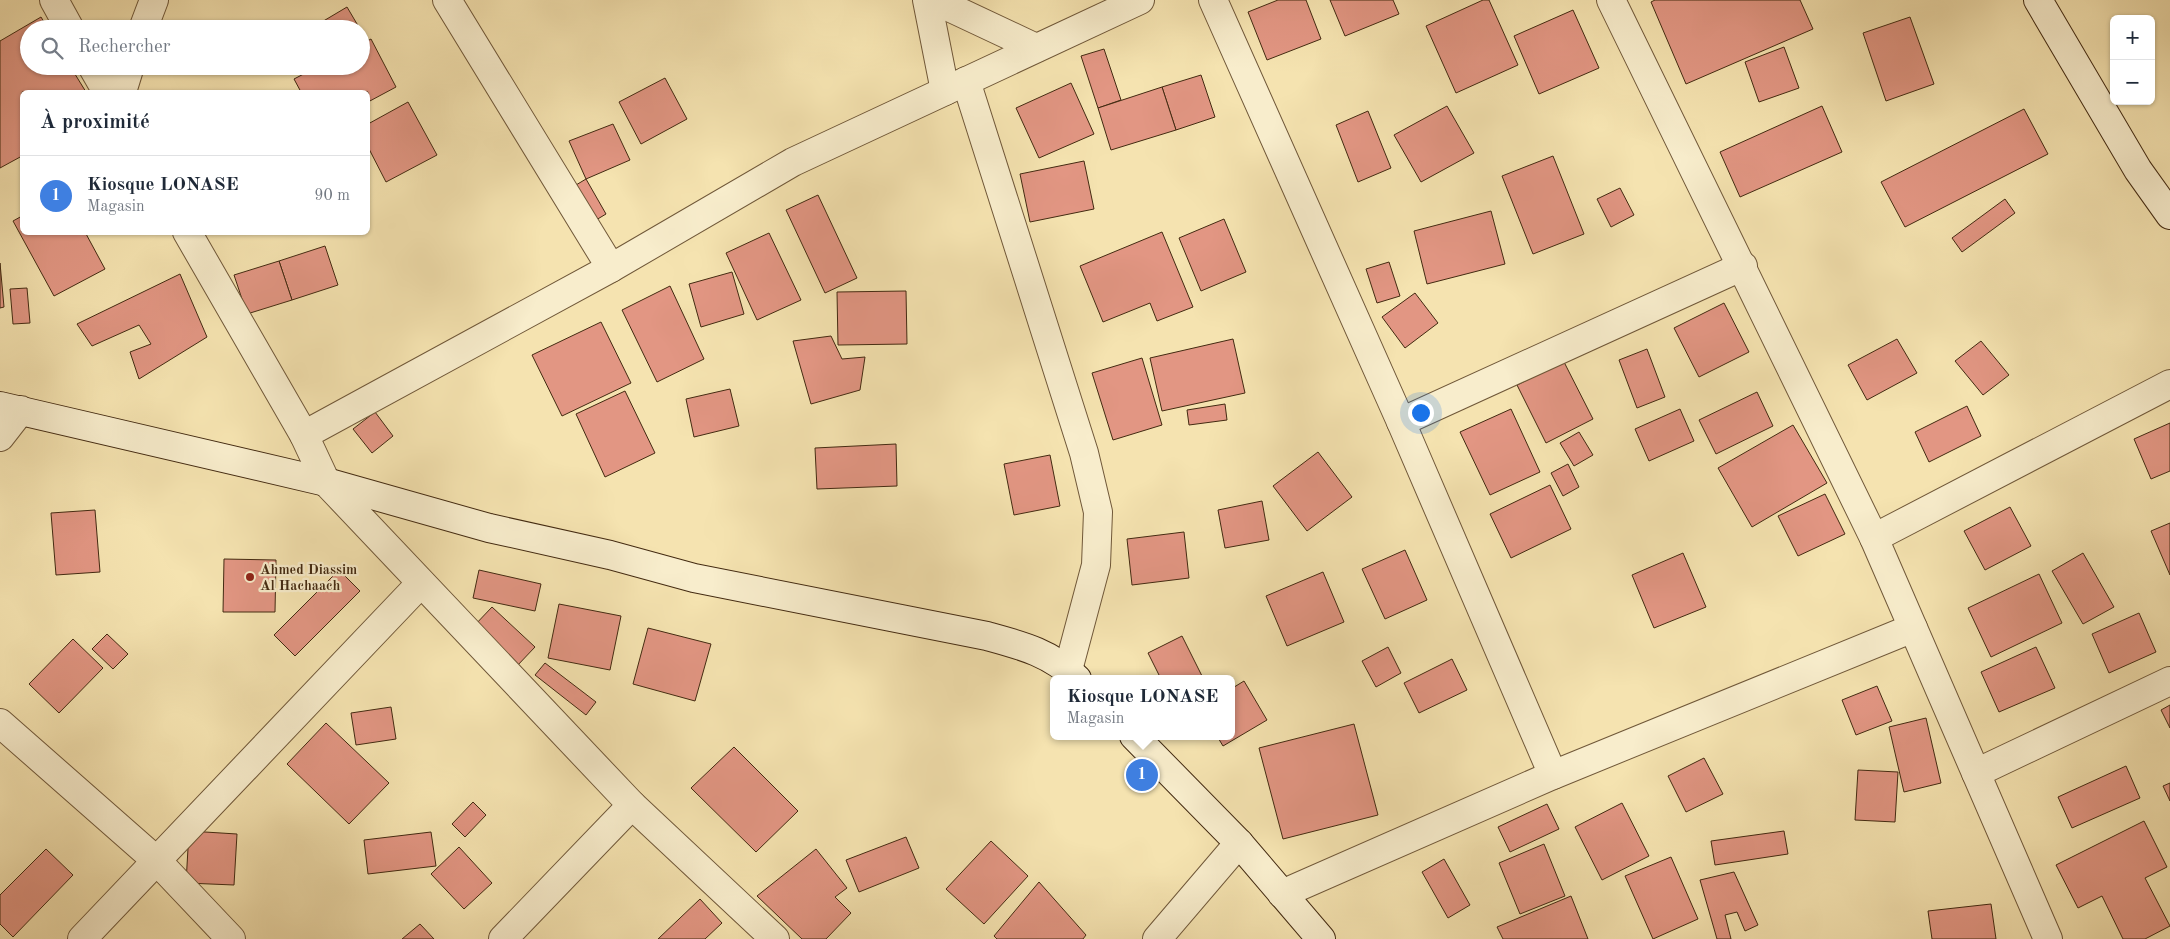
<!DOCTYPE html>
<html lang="fr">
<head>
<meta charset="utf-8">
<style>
	body { margin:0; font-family:"Old Standard TT",serif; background:#f2f2f3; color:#1f2937 }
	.controls { position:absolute; right:15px; top:15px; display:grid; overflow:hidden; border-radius:8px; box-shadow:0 1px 4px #0004 }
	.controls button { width:45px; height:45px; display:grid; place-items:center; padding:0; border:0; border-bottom:1px solid #e0e1e3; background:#fff; color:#1f2937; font:25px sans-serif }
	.you { position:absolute; left:1420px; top:412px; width:18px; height:18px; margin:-12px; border:4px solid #fff; border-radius:50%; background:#1a73e8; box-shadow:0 0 0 8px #1a73e833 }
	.badge { display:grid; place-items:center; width:32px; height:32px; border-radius:50%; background:#8f2418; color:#fff; font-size:16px; font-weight:700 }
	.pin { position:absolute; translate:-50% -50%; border:2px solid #fff; box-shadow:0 1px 5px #0006 }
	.popup { position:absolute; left:1050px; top:675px; width:185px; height:65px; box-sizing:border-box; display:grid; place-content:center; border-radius:8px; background:#fff; filter:drop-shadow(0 1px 4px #0005); font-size:16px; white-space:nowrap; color:#747a83 }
	.popup b { font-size:19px; color:#1f2937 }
	.popup::after { content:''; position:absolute; left:50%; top:100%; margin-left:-10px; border:10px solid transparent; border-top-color:#fff }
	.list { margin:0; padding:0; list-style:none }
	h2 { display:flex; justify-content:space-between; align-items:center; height:65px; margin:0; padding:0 20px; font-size:21px }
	h2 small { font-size:16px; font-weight:400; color:#747a83 }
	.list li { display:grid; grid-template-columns:32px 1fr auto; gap:15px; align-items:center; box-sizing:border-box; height:80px; padding:0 20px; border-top:1px solid #e0e1e3 }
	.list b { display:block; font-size:19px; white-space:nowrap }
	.list p { margin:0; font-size:16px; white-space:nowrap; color:#747a83 }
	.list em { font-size:16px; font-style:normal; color:#747a83 }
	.icon { flex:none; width:28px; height:28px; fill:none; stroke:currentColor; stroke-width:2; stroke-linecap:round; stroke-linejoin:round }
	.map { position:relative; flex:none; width:2170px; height:939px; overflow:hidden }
	.search { position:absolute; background:#fff; box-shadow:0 1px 4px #0004; left:20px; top:20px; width:350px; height:55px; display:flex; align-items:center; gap:12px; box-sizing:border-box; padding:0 18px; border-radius:28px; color:#747a83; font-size:19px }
	.panel { position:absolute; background:#fff; box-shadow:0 1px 4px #0004; left:20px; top:90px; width:350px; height:145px; border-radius:8px }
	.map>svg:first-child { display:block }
</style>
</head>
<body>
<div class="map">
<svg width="2170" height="939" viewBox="0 0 2170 939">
	<rect width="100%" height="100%" fill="#f5e3b0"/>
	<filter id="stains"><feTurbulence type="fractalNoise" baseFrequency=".004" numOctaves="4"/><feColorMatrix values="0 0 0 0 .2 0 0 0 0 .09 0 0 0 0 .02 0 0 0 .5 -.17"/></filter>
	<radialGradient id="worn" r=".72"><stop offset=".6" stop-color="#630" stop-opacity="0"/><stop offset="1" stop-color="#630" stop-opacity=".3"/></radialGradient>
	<g fill="#e29683" stroke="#432a11">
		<polygon points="1278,0 1306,0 1321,39 1267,60 1248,12"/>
		<polygon points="1330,0 1393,0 1399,14 1345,36"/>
		<polygon points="1483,0 1489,0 1518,65 1456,93 1426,26"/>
		<polygon points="1655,0 1800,0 1813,29 1686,84 1651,2"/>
		<polygon points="347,7 360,29 310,29"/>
		<polygon points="1573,10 1599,68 1539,94 1514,36"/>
		<polygon points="41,17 48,29 29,29 29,66 70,66 86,92 22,92 22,156 0,168 0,41"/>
		<polygon points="1910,17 1934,84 1886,101 1863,33"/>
		<polygon points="371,39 396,87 368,102 368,92 301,92 294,79 319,66 361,66 361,44"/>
		<polygon points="1784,47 1799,88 1759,102 1745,62"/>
		<polygon points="1104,49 1121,100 1098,108 1081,56"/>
		<polygon points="1201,75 1215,117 1176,130 1162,87"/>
		<polygon points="665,78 687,119 641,144 619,102"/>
		<polygon points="1071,83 1094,134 1039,158 1016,108"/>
		<polygon points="1162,87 1176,130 1111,150 1098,108"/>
		<polygon points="408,102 437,155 386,182 368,147 368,124"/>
		<polygon points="1447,106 1474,153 1421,182 1394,135"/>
		<polygon points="1822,106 1842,152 1740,197 1720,152"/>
		<polygon points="2024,109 2048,154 1905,227 1881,182"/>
		<polygon points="1368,111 1391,168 1358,182 1336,125"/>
		<polygon points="613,124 630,160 586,179 569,141"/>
		<polygon points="1553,156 1584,234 1533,254 1502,176"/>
		<polygon points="1084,161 1094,209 1030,222 1020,174"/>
		<polygon points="586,179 606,214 591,223 571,188"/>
		<polygon points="1620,188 1634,215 1611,227 1597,199"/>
		<polygon points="818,195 857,278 825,293 786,210"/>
		<polygon points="2005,199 2015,213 1962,252 1952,238"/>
		<polygon points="1491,211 1505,264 1427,284 1414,231"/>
		<polygon points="22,216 22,232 85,232 105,269 54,296 13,221"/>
		<polygon points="1224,219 1246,272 1201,291 1179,238"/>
		<polygon points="1162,232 1193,307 1157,321 1150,303 1103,322 1080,266"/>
		<polygon points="769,233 801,300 757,320 726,253"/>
		<polygon points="325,246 338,285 292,300 279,261"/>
		<polygon points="279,261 292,300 247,314 234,275"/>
		<polygon points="1389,262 1400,296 1377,303 1366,269"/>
		<polygon points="0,263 4,307 0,308"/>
		<polygon points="732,272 744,314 701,327 689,284"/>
		<polygon points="180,274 207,337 139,379 130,352 151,344 139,325 92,346 77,324"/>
		<polygon points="670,286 704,359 657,382 622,310"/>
		<polygon points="27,288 30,323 13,324 10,289"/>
		<polygon points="906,291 907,344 838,345 837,292"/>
		<polygon points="1415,293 1438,323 1405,348 1382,317"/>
		<polygon points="1724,303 1749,352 1699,377 1674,328"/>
		<polygon points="601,322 631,383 562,416 532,355"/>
		<polygon points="831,336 842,359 865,357 860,390 811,404 793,341"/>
		<polygon points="1233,339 1245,393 1162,411 1150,358"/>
		<polygon points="1897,339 1917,373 1867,400 1848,365"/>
		<polygon points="1981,341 2009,375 1983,395 1955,361"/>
		<polygon points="1647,349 1665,397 1637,408 1619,360"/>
		<polygon points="1142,358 1162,425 1113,440 1092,373"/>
		<polygon points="1564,362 1593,419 1546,443 1517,385"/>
		<polygon points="730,389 739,426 694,437 686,399"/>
		<polygon points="625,391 655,453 605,477 576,414"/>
		<polygon points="1757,392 1773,426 1716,454 1699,420"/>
		<polygon points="1225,404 1227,420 1189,425 1187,410"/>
		<polygon points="1967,406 1981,436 1929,462 1915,432"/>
		<polygon points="1511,409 1540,472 1490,495 1460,432"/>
		<polygon points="1680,409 1694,441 1649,461 1635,429"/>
		<polygon points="375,412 393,436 372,453 353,429"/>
		<polygon points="2170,423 2170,471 2151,479 2134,439"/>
		<polygon points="1793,425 1827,483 1752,527 1718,468"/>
		<polygon points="1579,432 1593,455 1574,466 1560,443"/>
		<polygon points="896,444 897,486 817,489 815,448"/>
		<polygon points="1318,452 1352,497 1307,531 1273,486"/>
		<polygon points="1050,455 1060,506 1014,515 1004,464"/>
		<polygon points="1568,464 1579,487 1563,496 1551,473"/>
		<polygon points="1550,485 1571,529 1511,558 1490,514"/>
		<polygon points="1825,494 1845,534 1798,556 1778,516"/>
		<polygon points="1262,501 1269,540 1225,548 1218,510"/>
		<polygon points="2010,507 2031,546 1985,570 1964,531"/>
		<polygon points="95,510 100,572 56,575 51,513"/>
		<polygon points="2170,523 2170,575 2151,531"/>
		<polygon points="1184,532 1189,578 1132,585 1127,539"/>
		<polygon points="1405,550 1427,600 1385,619 1362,569"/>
		<polygon points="1683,553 1706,607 1654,628 1632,575"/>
		<polygon points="2083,553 2114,607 2083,624 2052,571"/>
		<polygon points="224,559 276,560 275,612 223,612"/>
		<polygon points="339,570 360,591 295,656 274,635"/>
		<polygon points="479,570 541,584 535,611 473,598"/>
		<polygon points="1323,572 1344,622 1287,646 1266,596"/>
		<polygon points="2039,574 2062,623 1991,657 1968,608"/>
		<polygon points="559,604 621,616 610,670 548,658"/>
		<polygon points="492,607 535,647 516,667 473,627"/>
		<polygon points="2139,613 2156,652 2109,673 2092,634"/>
		<polygon points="648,628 711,644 695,701 633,684"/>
		<polygon points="107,634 128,654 113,669 92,649"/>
		<polygon points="1182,636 1203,678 1161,679 1148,653"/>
		<polygon points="73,639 103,668 59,713 29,684"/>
		<polygon points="1388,647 1401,673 1376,687 1362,661"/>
		<polygon points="2036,647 2055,688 1999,712 1981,672"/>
		<polygon points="1452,659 1467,690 1419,713 1404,683"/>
		<polygon points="545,663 596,702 586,715 535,675"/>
		<polygon points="1244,681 1267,720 1223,746 1217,736 1231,736 1231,689"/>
		<polygon points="1877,686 1892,721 1856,735 1842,700"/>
		<polygon points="2170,705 2170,728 2161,710"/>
		<polygon points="391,707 396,739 356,745 351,713"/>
		<polygon points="1926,718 1941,783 1904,792 1889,727"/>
		<polygon points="326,723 389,783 349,824 287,764"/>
		<polygon points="1354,724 1378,815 1283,839 1259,748"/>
		<polygon points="734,747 798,811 756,852 691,788"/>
		<polygon points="1704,758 1723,794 1686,812 1668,776"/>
		<polygon points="2126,766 2140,798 2072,828 2058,797"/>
		<polygon points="1858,770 1898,772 1895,822 1855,820"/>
		<polygon points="2170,783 2170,801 2163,786"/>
		<polygon points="473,802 486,815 465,837 452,824"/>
		<polygon points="1622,803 1649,856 1602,880 1575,827"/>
		<polygon points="1547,804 1559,829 1510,852 1498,827"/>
		<polygon points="2144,821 2167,867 2145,878 2170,926 2145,939 2123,939 2102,896 2078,908 2056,865"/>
		<polygon points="189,831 237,834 234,885 186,883"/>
		<polygon points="1784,831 1788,854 1715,865 1711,841"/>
		<polygon points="431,832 436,866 368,874 364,840"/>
		<polygon points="906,837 919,868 859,892 846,860"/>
		<polygon points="991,841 1028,876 984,924 946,889"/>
		<polygon points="1544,844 1565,896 1520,914 1499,863"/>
		<polygon points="459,847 492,883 464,909 431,874"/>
		<polygon points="46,849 73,875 13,937 0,924 0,895"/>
		<polygon points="816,849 847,888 835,897 851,913 826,939 802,939 757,896"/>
		<polygon points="1671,857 1698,919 1653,939 1625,876"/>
		<polygon points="1444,859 1470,905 1448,918 1422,872"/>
		<polygon points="1734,872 1758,925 1745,931 1737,912 1725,915 1731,939 1717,939 1700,880"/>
		<polygon points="1039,882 1086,935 1083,939 997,939 994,936"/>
		<polygon points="1571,896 1588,939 1503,939 1497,927"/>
		<polygon points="700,899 722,923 705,939 658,939"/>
		<polygon points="1991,904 1996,939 1932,939 1928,911"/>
		<polygon points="420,924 434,939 402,939"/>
	</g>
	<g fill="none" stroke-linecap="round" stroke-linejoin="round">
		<defs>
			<g id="street">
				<polyline points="54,0 70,29"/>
				<polyline points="447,0 611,268"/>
				<polyline points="927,0 945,91"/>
				<polyline points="934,0 1036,48"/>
				<polyline points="1213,0 1401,422 1553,775"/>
				<polyline points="1611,0 1874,538 2048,939"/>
				<polyline points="143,29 154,0"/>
				<polyline points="92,66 107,92"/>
				<polyline points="966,81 1084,453 1098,512 1096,565 1068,670"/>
				<polyline points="122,92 130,66"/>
				<polyline points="187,232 304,435 326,482 632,805 503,939"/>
				<polyline points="1401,422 1743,266"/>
				<polyline points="304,435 611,268 793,162 1140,0"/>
				<polyline points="0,437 21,410"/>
				<polyline points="1874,538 2170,384"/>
				<polyline points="0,723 158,862 231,939"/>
				<polyline points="1976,773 2170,681"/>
				<polyline points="632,805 775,939"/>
				<polyline points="1282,894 1553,775 1913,628"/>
				<polyline points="82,939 421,583"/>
				<polyline points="1157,939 1239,843"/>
			</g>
			<g id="secondary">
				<polyline points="2038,0 2138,170 2170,215"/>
				<path d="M0 406 326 482 489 528 610 555 694 578 987 636C1020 645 1052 653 1077 679"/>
				<polyline points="1134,736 1239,843 1321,939"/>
			</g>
		</defs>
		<use href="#street" stroke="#705839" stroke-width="30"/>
		<use href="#secondary" stroke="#432a11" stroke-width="30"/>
		<use href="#street" stroke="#f8edcc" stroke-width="28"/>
		<use href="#secondary" stroke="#f8edcc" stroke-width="28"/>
	</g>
	<circle fill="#8f2418" stroke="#f8edcc" stroke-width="2" cx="250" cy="577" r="5"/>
	<g text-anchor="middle" stroke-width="4.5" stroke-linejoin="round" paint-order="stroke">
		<g font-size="14" font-weight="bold" fill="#432a11" stroke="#f8edcc" text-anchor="start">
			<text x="260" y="574">Ahmed Diassim<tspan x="260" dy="16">Al Hachaach</tspan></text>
		</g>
	</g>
	<rect width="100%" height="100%" filter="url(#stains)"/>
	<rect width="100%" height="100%" fill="url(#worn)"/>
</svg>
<div class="controls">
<button>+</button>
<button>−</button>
</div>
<div class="you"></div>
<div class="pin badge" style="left:1142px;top:775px;background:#3f7fe0">1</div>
<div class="popup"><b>Kiosque LONASE</b>Magasin</div>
<div class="search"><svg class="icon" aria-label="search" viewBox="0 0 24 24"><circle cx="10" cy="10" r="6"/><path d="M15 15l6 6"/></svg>Rechercher</div>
<section class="panel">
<h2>À proximité<small></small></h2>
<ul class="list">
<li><span class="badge" style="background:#3f7fe0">1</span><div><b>Kiosque LONASE</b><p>Magasin</p></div><em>90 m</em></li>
</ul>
</section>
</div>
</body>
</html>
